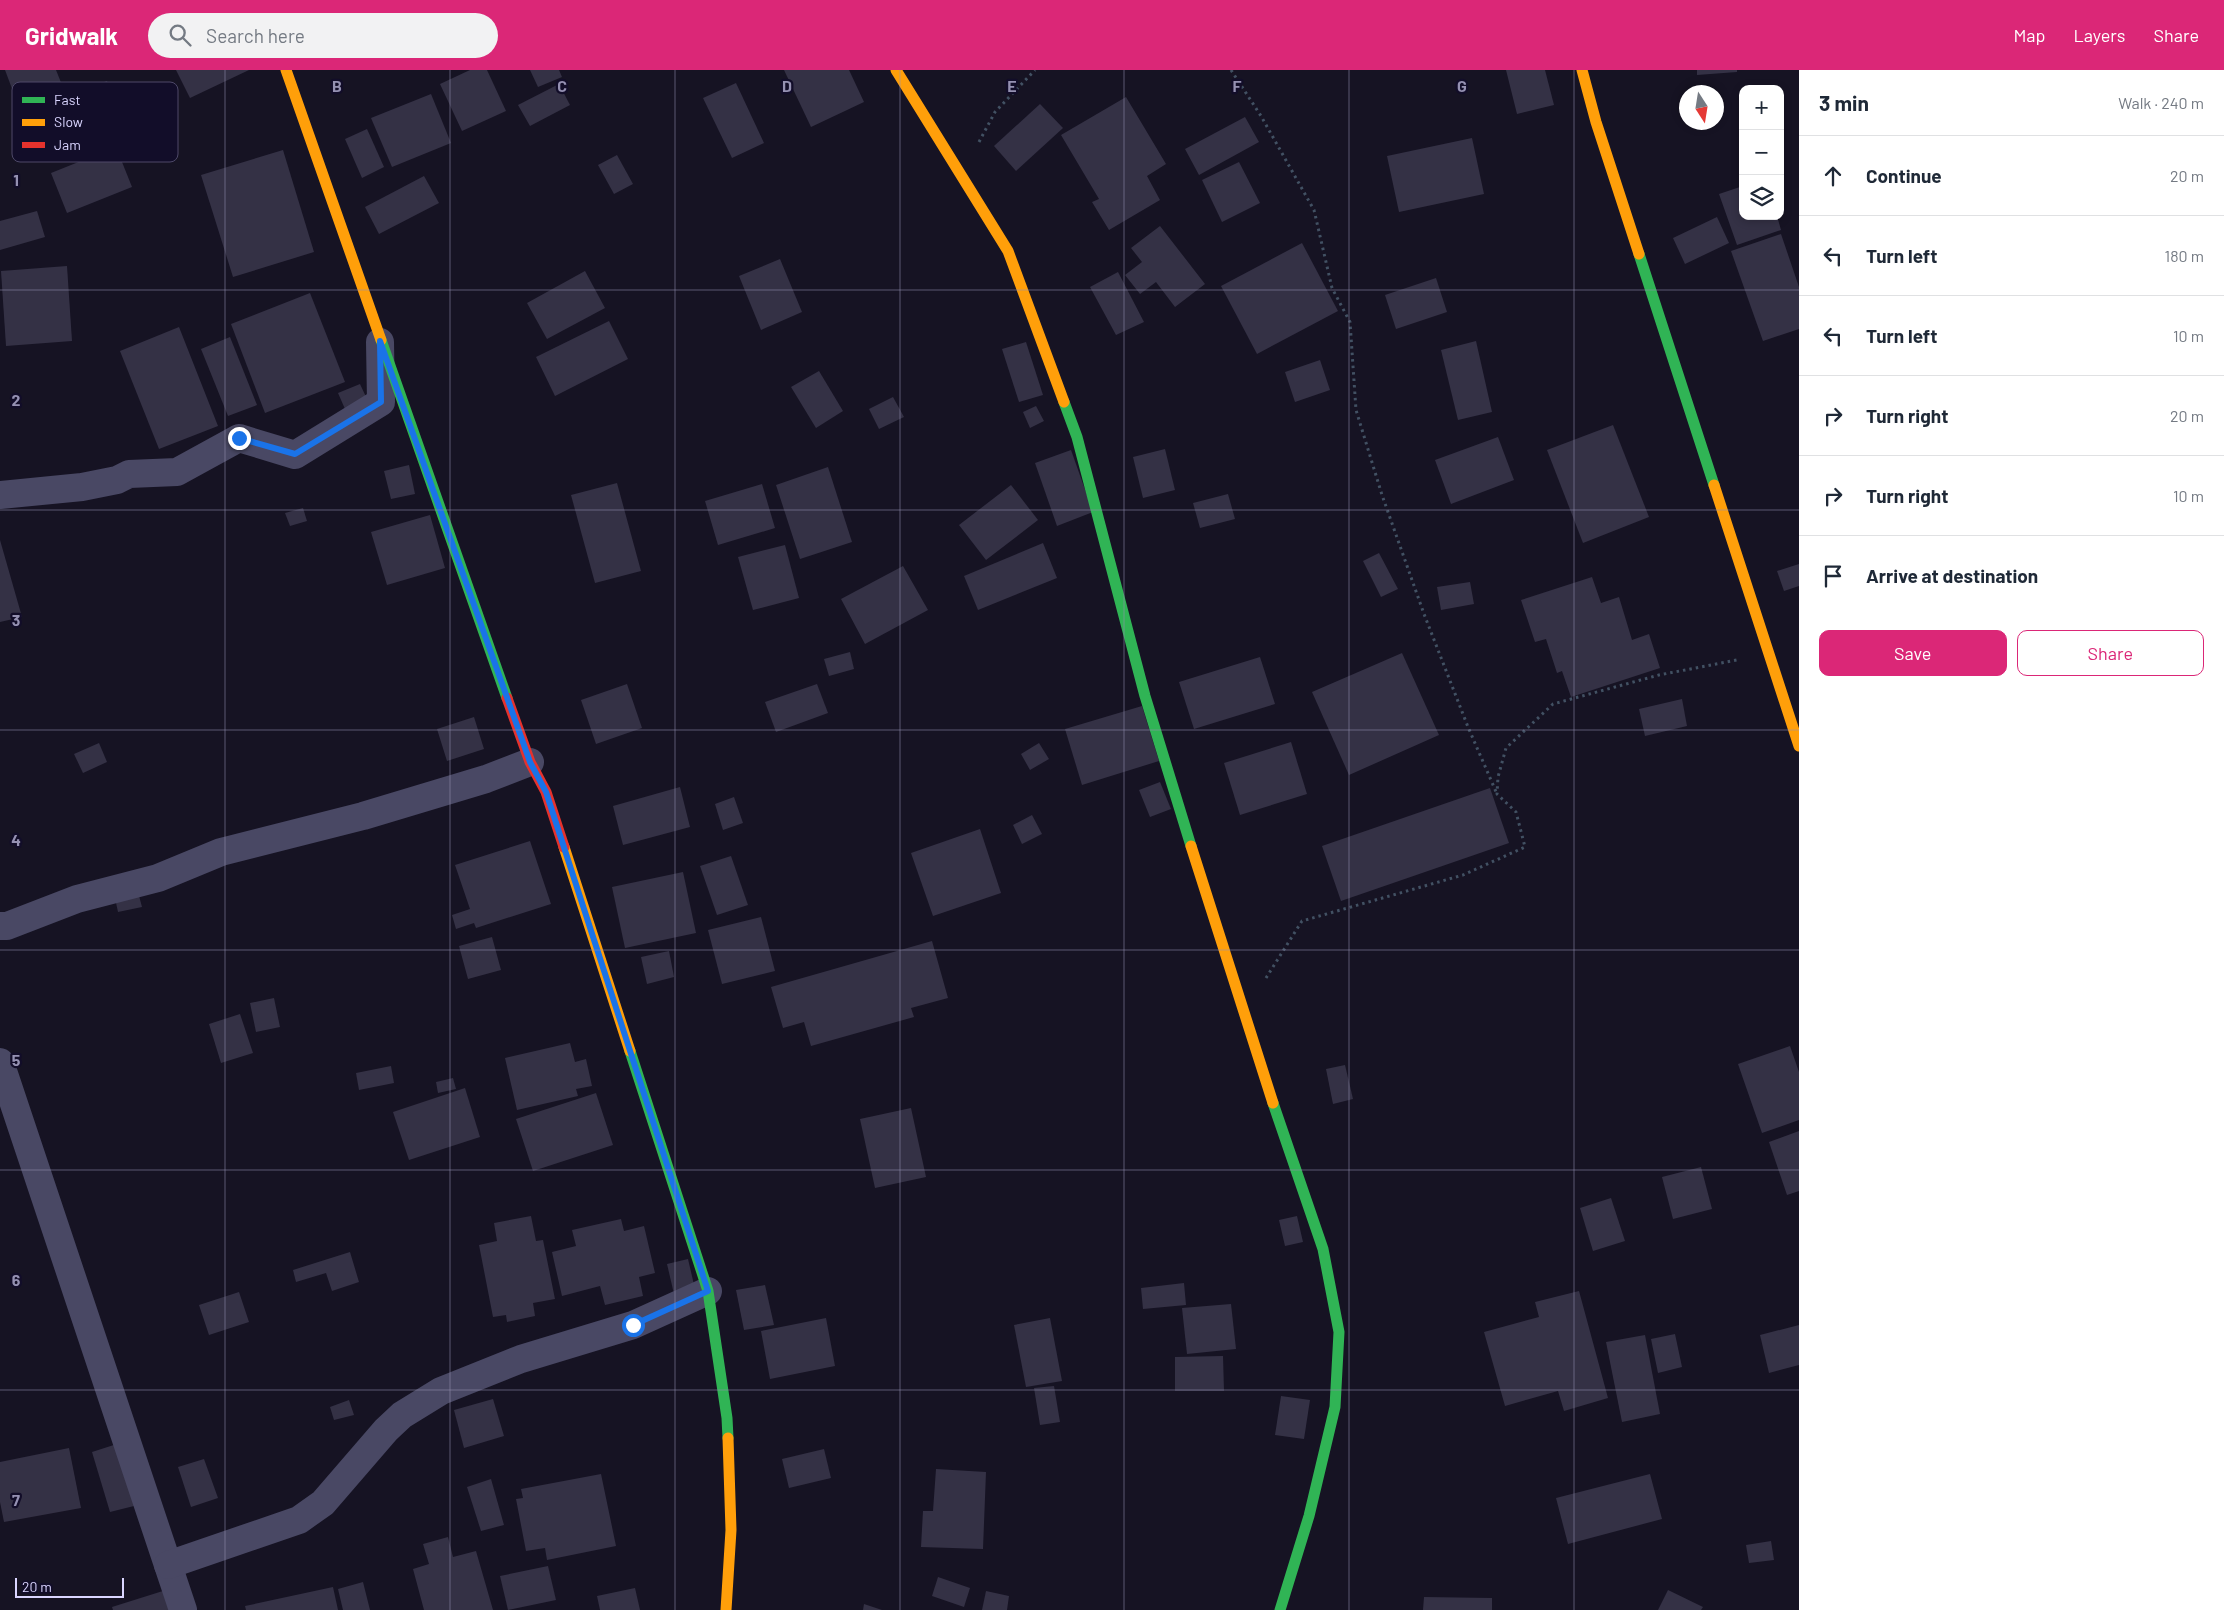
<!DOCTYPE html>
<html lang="en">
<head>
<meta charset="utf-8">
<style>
	body { margin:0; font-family:Barlow,sans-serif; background:#f2f2f3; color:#1f2937 }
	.controls { position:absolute; right:15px; top:15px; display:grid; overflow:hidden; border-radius:10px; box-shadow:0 2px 8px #0003 }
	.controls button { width:45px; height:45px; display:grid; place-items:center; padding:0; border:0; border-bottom:1px solid #e0e1e3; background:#fff; color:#1f2937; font:25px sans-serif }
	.compass { position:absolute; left:1679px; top:15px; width:45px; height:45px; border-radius:50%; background:#fff; box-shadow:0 2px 8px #0003; rotate:168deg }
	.scale { position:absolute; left:15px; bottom:12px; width:109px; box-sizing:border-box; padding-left:5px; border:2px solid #dad5ff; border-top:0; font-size:14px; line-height:18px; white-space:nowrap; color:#dad5ff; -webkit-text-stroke:4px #120d29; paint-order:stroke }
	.stop { position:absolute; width:15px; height:15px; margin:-11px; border:4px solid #1a73e8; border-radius:50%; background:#fff }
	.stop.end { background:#1a73e8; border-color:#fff; box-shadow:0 1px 5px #0008 }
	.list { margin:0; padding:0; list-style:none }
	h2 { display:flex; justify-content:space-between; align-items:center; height:65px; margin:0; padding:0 20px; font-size:21px }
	h2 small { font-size:16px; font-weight:400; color:#747a83 }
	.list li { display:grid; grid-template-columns:32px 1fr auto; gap:15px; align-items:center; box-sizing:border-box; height:80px; padding:0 20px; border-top:1px solid #e0e1e3 }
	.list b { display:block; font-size:19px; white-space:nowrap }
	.list em { font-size:16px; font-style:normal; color:#747a83 }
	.actions { display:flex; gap:10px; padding:15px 20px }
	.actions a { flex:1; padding:11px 0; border:1px solid #db2777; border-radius:10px; text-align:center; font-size:18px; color:#db2777 }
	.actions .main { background:#db2777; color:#fff }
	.icon { flex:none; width:28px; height:28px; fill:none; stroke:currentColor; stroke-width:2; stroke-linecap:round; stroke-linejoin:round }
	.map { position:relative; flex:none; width:1799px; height:1540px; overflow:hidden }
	header { display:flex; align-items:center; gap:30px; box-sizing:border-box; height:70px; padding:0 25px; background:#db2777; color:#fff }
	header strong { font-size:24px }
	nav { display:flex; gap:28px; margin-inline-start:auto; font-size:18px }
	.search { width:350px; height:45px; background:#f2f2f3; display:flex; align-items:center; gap:12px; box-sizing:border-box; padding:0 18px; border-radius:28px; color:#747a83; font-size:19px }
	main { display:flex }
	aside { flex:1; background:#fff }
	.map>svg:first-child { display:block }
</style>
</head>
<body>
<header>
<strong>Gridwalk</strong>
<div class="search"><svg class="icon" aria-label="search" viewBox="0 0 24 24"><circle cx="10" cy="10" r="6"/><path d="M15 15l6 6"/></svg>Search here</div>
<nav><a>Map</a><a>Layers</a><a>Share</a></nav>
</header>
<main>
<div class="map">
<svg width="1799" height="1540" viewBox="0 0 1799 1540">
	<rect width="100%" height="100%" fill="#161323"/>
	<g fill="#343145">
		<polygon points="5,0 56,0 62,15 17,32"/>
		<polygon points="176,0 249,0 190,28"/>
		<polygon points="470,0 487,0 506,41 462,61 440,14"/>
		<polygon points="530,0 559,0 562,7 538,17"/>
		<polygon points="784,0 849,0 864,32 811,57"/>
		<polygon points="1506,0 1545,0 1554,35 1517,44"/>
		<polygon points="1697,0 1737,0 1737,2 1697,5"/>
		<polygon points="107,11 125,61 45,88 28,38"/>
		<polygon points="736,13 764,73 732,88 703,28"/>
		<polygon points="559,14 570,35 530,56 518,35"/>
		<polygon points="431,24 451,73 392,97 371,48"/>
		<polygon points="1126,27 1166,94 1147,106 1160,130 1109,160 1092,132 1099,129 1061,65"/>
		<polygon points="1040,34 1063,58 1016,101 994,76"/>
		<polygon points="1245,47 1259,72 1199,105 1185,79"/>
		<polygon points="367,59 384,97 362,108 345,69"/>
		<polygon points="1472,68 1484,124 1399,142 1387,86"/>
		<polygon points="116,77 132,117 67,143 51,103"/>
		<polygon points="283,80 314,182 233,207 201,105"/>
		<polygon points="617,85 633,114 614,124 598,95"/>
		<polygon points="1239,92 1260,133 1222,152 1202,110"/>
		<polygon points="424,106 439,133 379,164 365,137"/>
		<polygon points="1743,116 1743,146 1777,146 1781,160 1737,175 1719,124"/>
		<polygon points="37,141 45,167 0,180 0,151"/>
		<polygon points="1717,147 1729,173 1685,194 1673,168"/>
		<polygon points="1160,156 1205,214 1175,237 1156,212 1140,224 1125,205 1142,192 1131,178"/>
		<polygon points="1781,164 1799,217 1799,259 1763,271 1731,181"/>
		<polygon points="1302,173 1338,241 1257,284 1221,216"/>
		<polygon points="780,189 802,242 761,260 739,206"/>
		<polygon points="67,196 72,271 6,276 1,201"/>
		<polygon points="585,201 605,238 547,269 527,233"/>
		<polygon points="1118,202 1144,252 1116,265 1090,217"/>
		<polygon points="1436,208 1447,242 1396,259 1385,225"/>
		<polygon points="310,223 345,312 265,343 231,254"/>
		<polygon points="609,251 628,289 555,326 536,287"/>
		<polygon points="179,257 218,356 159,379 120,281"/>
		<polygon points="230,267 257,335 228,346 201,279"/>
		<polygon points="1476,271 1492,342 1458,350 1441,280"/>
		<polygon points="1026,272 1043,325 1019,332 1002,279"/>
		<polygon points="1320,290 1330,320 1295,332 1285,302"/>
		<polygon points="819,301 843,341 816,358 791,317"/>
		<polygon points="360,314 367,329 345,339 338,323"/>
		<polygon points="893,327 904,347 879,359 869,339"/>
		<polygon points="1036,336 1044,351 1030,358 1023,342"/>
		<polygon points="1613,355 1649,447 1583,473 1547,380"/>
		<polygon points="1498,367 1514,410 1451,434 1435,390"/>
		<polygon points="1165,379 1175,420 1143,428 1133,387"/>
		<polygon points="1071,380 1093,442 1057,456 1035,393"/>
		<polygon points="409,395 415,424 391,429 384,401"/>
		<polygon points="828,397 852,472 800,489 776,415"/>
		<polygon points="617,413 641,501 595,513 571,425"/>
		<polygon points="762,414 775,458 718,475 705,431"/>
		<polygon points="1011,415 1038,450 986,490 959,455"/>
		<polygon points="1228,424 1235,449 1200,458 1193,433"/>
		<polygon points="303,438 307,451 290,456 285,443"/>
		<polygon points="430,445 445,498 387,515 371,462"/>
		<polygon points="0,470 22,547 0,552"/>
		<polygon points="1043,473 1057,508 978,540 964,506"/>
		<polygon points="785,475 799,528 753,540 738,487"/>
		<polygon points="1379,483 1398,519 1381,527 1363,491"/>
		<polygon points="1799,494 1799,516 1784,521 1777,501"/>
		<polygon points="903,496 928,540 865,574 841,529"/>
		<polygon points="1592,507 1601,533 1619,527 1632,570 1649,564 1660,598 1571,627 1562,601 1557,603 1546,569 1535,572 1521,530"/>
		<polygon points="1470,512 1474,534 1441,540 1437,517"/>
		<polygon points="850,582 854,599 829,606 824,589"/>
		<polygon points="1402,583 1439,665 1349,705 1312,622"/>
		<polygon points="1260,587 1275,634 1194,659 1179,612"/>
		<polygon points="627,614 642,658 596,674 581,630"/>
		<polygon points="817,614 828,643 776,662 765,632"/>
		<polygon points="1682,629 1687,656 1645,666 1639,639"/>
		<polygon points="1142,636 1159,691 1082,715 1065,659"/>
		<polygon points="474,647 484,679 447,691 437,659"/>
		<polygon points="1291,672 1307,724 1240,745 1224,693"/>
		<polygon points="99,673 107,692 83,703 74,684"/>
		<polygon points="1039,673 1049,689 1030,700 1021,684"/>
		<polygon points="1160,712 1171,739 1150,747 1139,720"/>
		<polygon points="680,717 690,757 623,775 613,736"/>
		<polygon points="1490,718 1509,773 1341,831 1322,776"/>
		<polygon points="734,727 743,753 723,760 715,734"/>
		<polygon points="1032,745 1042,764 1022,774 1013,755"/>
		<polygon points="980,759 1001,823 933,846 911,783"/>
		<polygon points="530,771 551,834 476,858 474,853 456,859 452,845 470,839 455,795"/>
		<polygon points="731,786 748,835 717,845 700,796"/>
		<polygon points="683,802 696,863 625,878 612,817"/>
		<polygon points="138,822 142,837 118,842 115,828"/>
		<polygon points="761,847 775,901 722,914 708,860"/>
		<polygon points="492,867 501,900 468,909 459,876"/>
		<polygon points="932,871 948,928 911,938 914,947 811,976 804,952 783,958 771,917"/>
		<polygon points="669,881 674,907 647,914 641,887"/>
		<polygon points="274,928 280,957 256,962 250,933"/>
		<polygon points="240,944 253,983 221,993 209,954"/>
		<polygon points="570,973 575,992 586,989 592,1016 576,1019 578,1026 517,1040 505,988"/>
		<polygon points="1790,976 1799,1002 1799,1050 1762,1063 1738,994"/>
		<polygon points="1345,995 1353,1029 1333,1034 1326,999"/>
		<polygon points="391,996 394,1013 359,1020 356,1003"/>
		<polygon points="453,1008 456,1019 438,1023 436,1012"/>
		<polygon points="465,1018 480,1067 409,1090 393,1042"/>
		<polygon points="596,1023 613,1075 533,1101 516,1049"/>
		<polygon points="911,1038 926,1107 875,1118 860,1049"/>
		<polygon points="1799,1061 1799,1121 1787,1125 1769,1072"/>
		<polygon points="1701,1097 1712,1139 1673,1149 1662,1107"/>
		<polygon points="1611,1128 1625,1171 1593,1181 1580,1138"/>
		<polygon points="531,1146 536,1171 543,1170 555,1229 533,1233 535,1246 507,1252 506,1245 493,1247 479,1175 497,1171 494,1153"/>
		<polygon points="1297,1146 1303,1172 1285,1176 1279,1150"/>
		<polygon points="621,1149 624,1161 644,1156 655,1203 639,1207 643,1226 605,1235 600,1216 562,1226 552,1182 576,1176 572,1160"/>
		<polygon points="350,1182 359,1212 332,1221 326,1203 296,1212 293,1200"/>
		<polygon points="688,1189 695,1219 674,1224 667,1194"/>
		<polygon points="1184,1213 1186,1235 1143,1239 1141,1218"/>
		<polygon points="765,1215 774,1255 744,1260 736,1220"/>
		<polygon points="1579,1221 1608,1328 1564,1341 1558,1321 1505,1336 1484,1262 1539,1247 1535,1232"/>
		<polygon points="239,1222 249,1252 209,1265 199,1235"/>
		<polygon points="1231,1234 1236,1279 1187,1284 1182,1238"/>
		<polygon points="826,1248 835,1296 770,1309 761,1261"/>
		<polygon points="1050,1248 1062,1311 1026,1317 1014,1255"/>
		<polygon points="1799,1255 1799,1295 1769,1303 1760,1265"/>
		<polygon points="1675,1264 1682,1297 1658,1303 1651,1269"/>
		<polygon points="1645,1265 1660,1344 1622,1352 1606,1272"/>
		<polygon points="1223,1286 1224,1321 1175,1321 1175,1287"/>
		<polygon points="1054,1316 1060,1352 1040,1355 1034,1318"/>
		<polygon points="1281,1326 1310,1330 1304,1369 1275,1365"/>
		<polygon points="493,1329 504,1366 464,1378 454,1340"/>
		<polygon points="349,1330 354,1345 334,1350 330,1337"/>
		<polygon points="120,1373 138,1435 110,1442 92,1382"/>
		<polygon points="69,1378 81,1438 4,1452 0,1432 0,1392"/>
		<polygon points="824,1379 831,1408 789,1418 782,1389"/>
		<polygon points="204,1389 218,1428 191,1437 178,1397"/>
		<polygon points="936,1399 986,1402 983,1479 921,1477 923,1441 933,1441"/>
		<polygon points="601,1404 616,1476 547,1490 545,1478 526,1481 516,1429 523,1428 521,1419"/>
		<polygon points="1650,1404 1662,1449 1568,1474 1556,1428"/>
		<polygon points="491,1409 504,1455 481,1461 467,1417"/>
		<polygon points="448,1467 453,1487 476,1481 493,1540 424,1540 413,1499 429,1494 423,1474"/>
		<polygon points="1771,1471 1774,1490 1749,1493 1746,1475"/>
		<polygon points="548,1496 556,1530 508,1540 500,1506"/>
		<polygon points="938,1507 970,1518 964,1537 932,1526"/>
		<polygon points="363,1512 370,1540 343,1540 338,1519"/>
		<polygon points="333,1517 338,1540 246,1540 245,1536"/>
		<polygon points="635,1518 640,1540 600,1540 597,1526"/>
		<polygon points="166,1520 173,1540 113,1540 112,1537"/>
		<polygon points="1668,1520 1703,1537 1701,1540 1658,1540"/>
		<polygon points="986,1521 1009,1526 1007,1540 982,1540"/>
		<polygon points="1424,1527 1492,1528 1492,1540 1423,1540"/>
		<polygon points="864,1534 882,1540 863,1540"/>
	</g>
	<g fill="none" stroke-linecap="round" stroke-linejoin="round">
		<g stroke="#425163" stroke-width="3" stroke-dasharray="2.5 4" stroke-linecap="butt">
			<polyline points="1231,0 1261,46 1314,140 1332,218 1350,252 1356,340 1382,425 1424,544 1468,657 1497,724"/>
			<polyline points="979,72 995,42 1035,0"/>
			<polyline points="1266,908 1302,851 1463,805 1525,777 1516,742 1497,724 1498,707 1506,678 1553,634 1659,605 1737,590"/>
		</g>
		<g stroke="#494864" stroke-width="28">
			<polyline points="0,425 82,417 117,410 129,404 177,402 239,368 295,385 381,332 380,272"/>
			<polyline points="0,856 7,856 77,829 158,808 221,782 363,746 486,709 530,692"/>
			<polyline points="0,992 183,1540"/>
			<polyline points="168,1495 299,1450 323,1433 386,1360 402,1345 441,1321 521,1289 633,1255 708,1221"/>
		</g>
		<g stroke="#30b455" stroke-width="11">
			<polyline points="1639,184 1714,415"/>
			<polyline points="381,270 507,628"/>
			<polyline points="1064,332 1077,367 1145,626 1191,776"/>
			<polyline points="630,981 708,1221 727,1348 728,1368"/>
			<polyline points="1273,1033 1323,1179 1339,1262 1335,1337 1309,1446 1280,1540"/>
		</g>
		<g stroke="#ff9f0a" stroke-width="11">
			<polyline points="286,0 381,270"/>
			<polyline points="896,0 1008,181 1064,332"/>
			<polyline points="1582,0 1596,52 1639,184"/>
			<polyline points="1714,415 1799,676"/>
			<polyline points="1191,776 1273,1033"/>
			<polyline points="564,777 630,981"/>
			<polyline points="726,1540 731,1460 728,1368"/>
		</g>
		<polyline stroke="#e5322d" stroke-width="11" points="507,628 530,692 546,722 564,777"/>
	</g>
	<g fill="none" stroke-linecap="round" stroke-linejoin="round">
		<polyline stroke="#1a73e8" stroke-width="6" points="239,368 295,384 381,332 380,271 530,692 546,722 708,1221 633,1255"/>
	</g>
	<path fill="none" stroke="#9591b2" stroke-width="1" stroke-opacity="0.55" d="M225 0V1540M450 0V1540M675 0V1540M900 0V1540M1124 0V1540M1349 0V1540M1574 0V1540M0 220H1799M0 440H1799M0 660H1799M0 880H1799M0 1100H1799M0 1320H1799"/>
	<rect x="12" y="12" width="166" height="80" rx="8" fill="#120d29" stroke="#4e4969" stroke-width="1"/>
	<rect x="22" y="27" width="23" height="6" fill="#30b455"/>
	<rect x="22" y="49" width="23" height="7" fill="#ff9f0a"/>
	<rect x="22" y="72" width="23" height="6" fill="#e5322d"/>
	<g font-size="14" fill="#dad5ff">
		<text x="54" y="35">Fast</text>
		<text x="54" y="57">Slow</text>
		<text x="54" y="80">Jam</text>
	</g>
	<g font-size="16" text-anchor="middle" font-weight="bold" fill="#9591b2" stroke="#120d29" stroke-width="4.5" stroke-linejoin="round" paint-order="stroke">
		<text x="337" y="22">B</text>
		<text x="562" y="22">C</text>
		<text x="787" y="22">D</text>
		<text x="1012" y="22">E</text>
		<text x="1237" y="22">F</text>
		<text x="1462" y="22">G</text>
		<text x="16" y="116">1</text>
		<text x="16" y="336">2</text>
		<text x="16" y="556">3</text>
		<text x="16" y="776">4</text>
		<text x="16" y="996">5</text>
		<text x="16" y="1216">6</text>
		<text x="16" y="1436">7</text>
	</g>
</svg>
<div class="controls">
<button>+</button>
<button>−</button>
<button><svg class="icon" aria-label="layers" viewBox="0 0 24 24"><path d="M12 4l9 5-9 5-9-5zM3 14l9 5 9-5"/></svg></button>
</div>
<svg class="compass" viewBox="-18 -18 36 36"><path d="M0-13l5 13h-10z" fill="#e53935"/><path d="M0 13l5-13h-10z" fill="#747a83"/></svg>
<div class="scale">20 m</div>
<div class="stop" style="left:633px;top:1255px"></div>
<div class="stop end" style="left:239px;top:368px"></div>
</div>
<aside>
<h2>3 min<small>Walk · 240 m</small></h2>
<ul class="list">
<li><svg class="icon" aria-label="ahead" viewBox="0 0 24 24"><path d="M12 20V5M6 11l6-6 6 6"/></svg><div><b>Continue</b></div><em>20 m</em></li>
<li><svg class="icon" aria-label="left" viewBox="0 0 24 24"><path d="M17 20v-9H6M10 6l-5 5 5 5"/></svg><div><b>Turn left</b></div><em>180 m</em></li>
<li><svg class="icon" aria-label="left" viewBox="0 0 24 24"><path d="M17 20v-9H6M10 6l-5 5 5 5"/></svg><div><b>Turn left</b></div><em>10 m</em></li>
<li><svg class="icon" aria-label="right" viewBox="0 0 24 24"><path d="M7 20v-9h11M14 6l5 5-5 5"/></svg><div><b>Turn right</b></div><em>20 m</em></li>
<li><svg class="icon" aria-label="right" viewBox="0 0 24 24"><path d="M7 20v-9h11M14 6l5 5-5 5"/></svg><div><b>Turn right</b></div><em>10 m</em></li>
<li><svg class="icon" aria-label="arrive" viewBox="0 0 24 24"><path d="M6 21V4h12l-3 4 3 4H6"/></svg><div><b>Arrive at destination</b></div></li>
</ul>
<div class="actions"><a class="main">Save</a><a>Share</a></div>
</aside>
</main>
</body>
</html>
